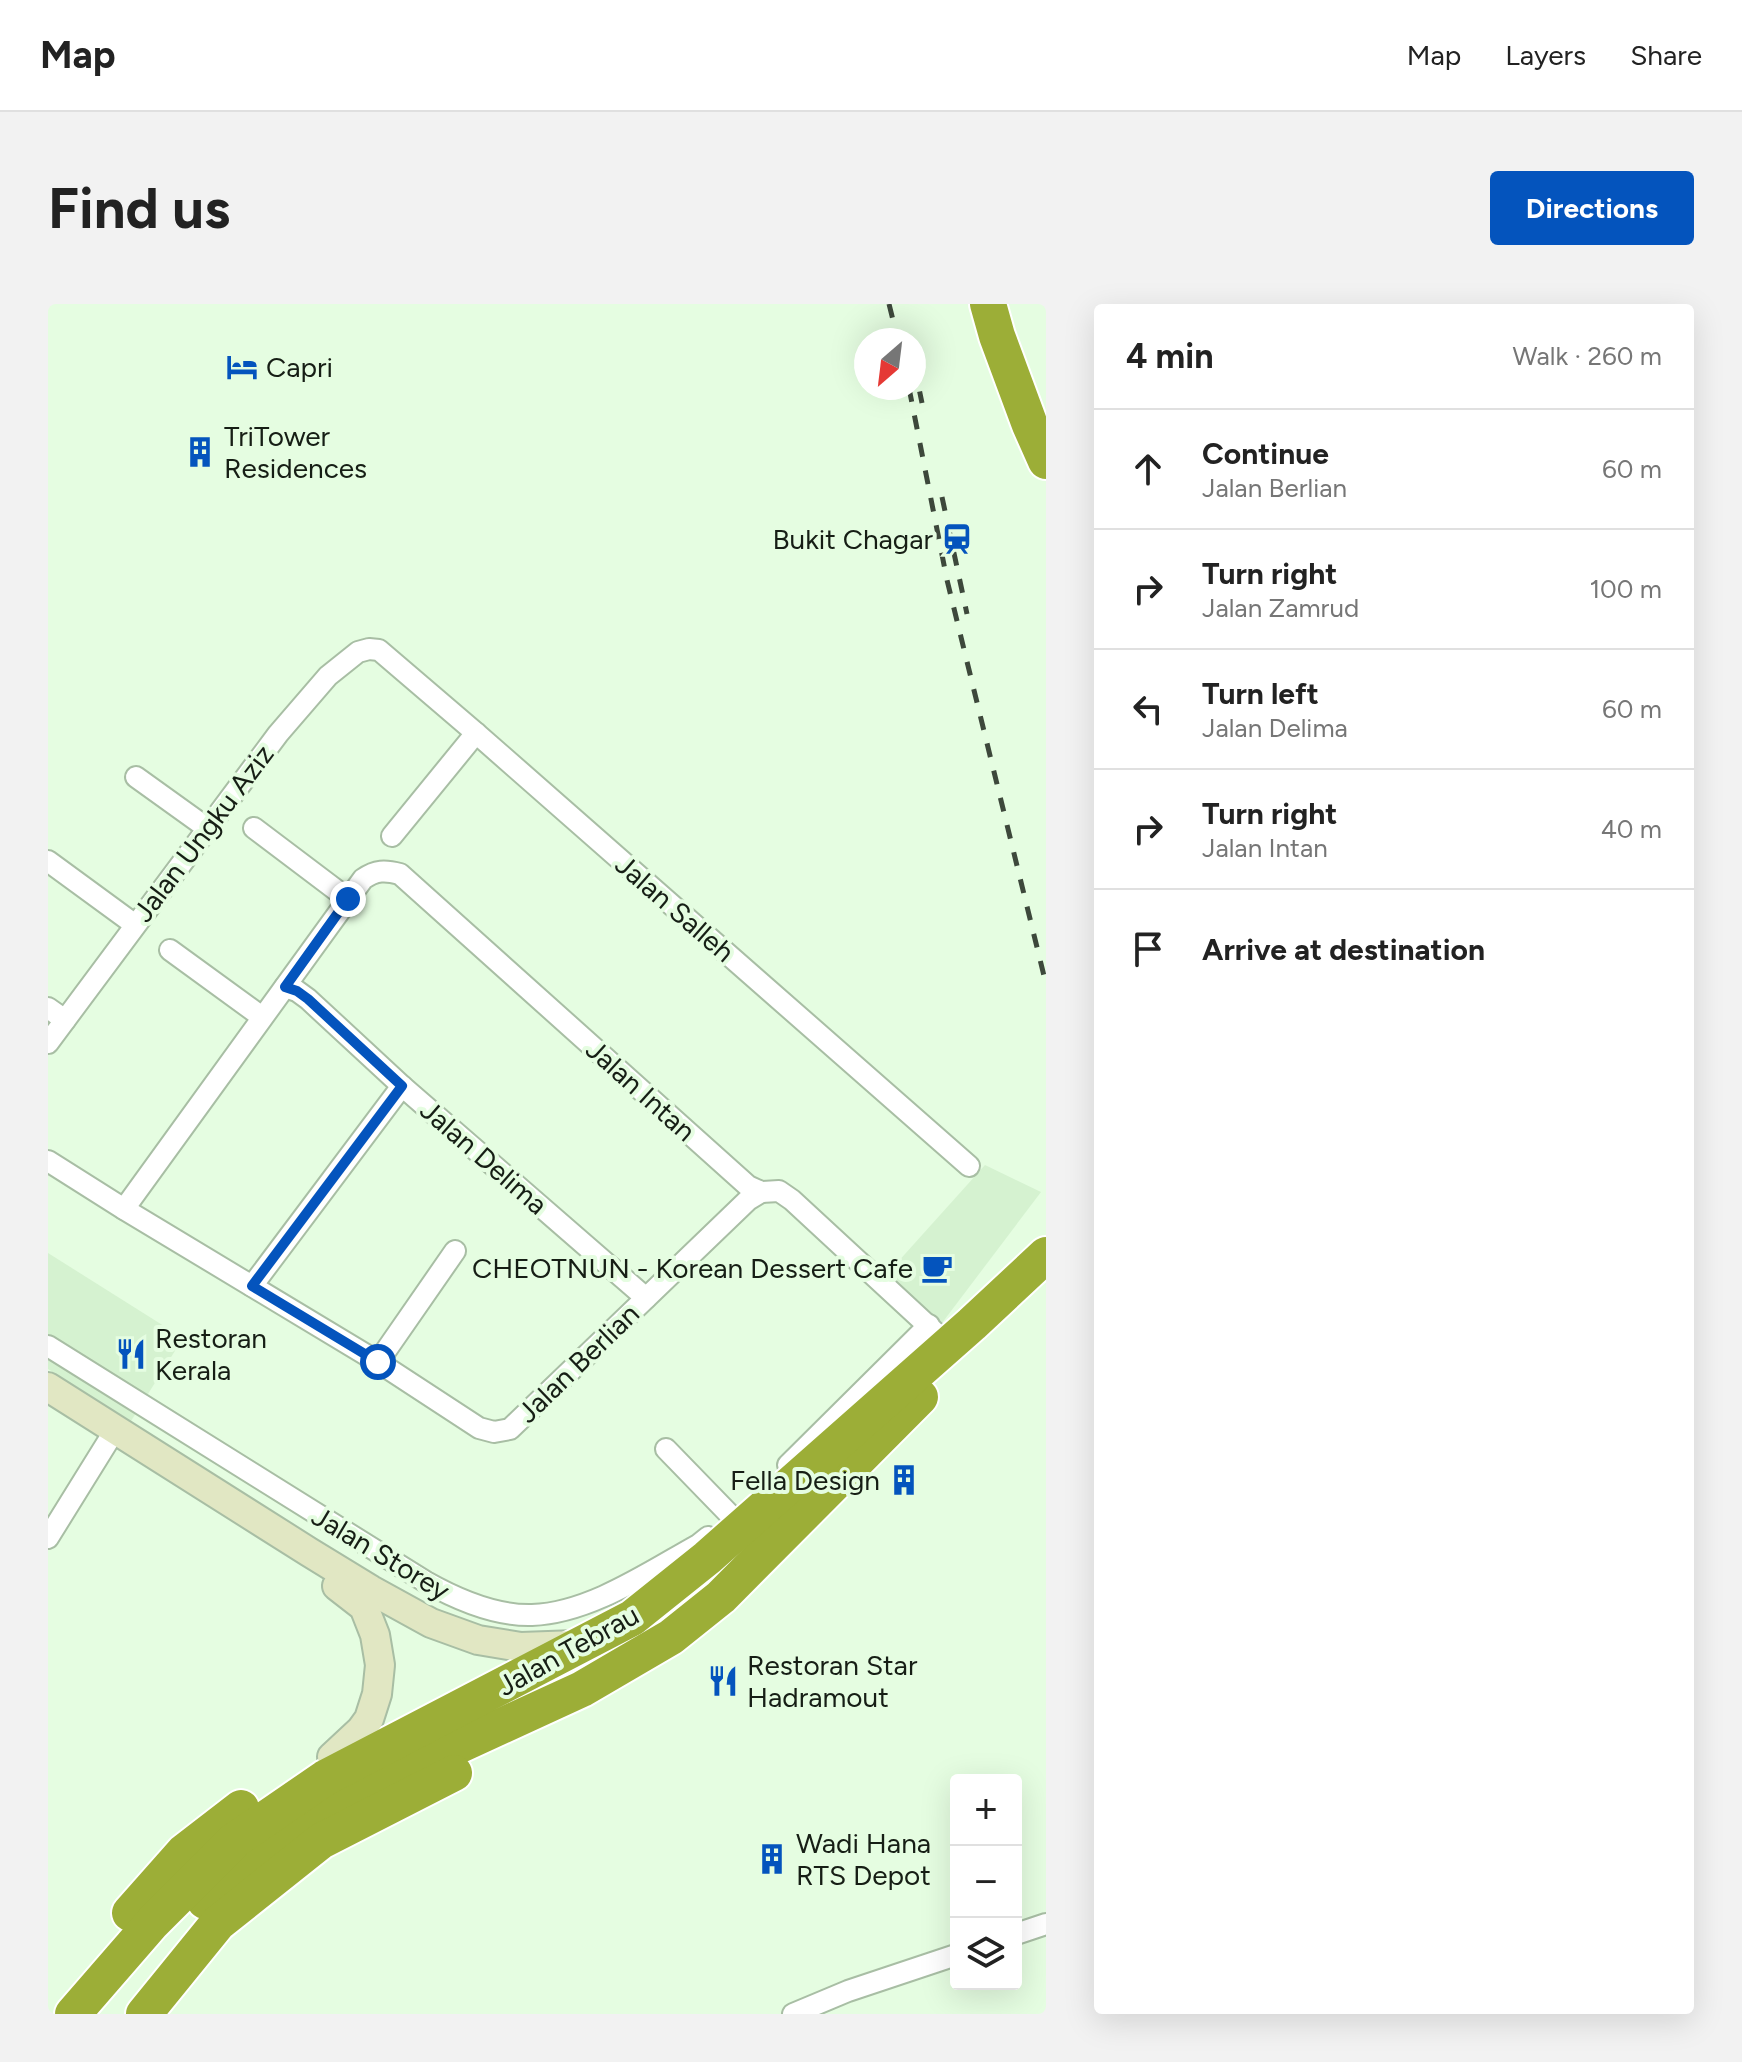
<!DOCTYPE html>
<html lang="en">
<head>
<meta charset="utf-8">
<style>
	body { margin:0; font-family:Figtree,sans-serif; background:#f2f2f2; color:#222 }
	.controls { position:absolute; right:24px; bottom:24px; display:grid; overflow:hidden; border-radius:8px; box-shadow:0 8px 32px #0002 }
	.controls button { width:72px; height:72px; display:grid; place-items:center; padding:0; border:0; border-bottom:2px solid #e0e0e0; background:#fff; color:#222; font:40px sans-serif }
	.compass { position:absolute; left:806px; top:24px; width:72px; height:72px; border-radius:50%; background:#fff; box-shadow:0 8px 32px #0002; rotate:208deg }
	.stop { position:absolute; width:24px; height:24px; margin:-18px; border:6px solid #0454bd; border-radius:50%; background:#fff }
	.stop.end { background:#0454bd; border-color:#fff; box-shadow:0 2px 8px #0008 }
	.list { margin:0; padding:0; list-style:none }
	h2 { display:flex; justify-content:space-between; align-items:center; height:104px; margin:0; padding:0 32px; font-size:34px }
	h2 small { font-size:26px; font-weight:400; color:#767676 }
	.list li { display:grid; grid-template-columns:52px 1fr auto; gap:24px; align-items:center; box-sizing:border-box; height:120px; padding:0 32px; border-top:2px solid #e0e0e0 }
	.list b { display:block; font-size:30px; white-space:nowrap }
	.list p { margin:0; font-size:26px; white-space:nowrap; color:#767676 }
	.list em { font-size:26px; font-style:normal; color:#767676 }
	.icon { flex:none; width:44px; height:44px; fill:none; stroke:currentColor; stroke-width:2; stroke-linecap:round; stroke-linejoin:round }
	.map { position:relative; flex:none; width:998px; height:1710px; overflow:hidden; border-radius:8px }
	header { display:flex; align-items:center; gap:48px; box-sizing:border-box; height:112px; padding:0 40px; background:#fff; border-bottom:2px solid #e0e0e0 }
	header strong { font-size:38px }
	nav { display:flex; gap:44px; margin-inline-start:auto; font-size:28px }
	.intro { display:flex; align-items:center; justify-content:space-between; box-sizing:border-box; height:192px; padding:0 48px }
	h1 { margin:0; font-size:56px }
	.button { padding:20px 36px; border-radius:8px; background:#0454bd; color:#fff; font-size:28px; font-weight:700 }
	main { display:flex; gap:48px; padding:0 48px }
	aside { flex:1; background:#fff; border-radius:8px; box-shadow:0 8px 32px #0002 }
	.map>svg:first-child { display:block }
</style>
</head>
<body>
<header>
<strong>Map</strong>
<nav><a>Map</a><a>Layers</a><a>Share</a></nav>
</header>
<div class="intro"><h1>Find us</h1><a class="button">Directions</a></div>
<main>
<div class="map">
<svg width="998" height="1710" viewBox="0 0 998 1710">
	<rect width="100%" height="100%" fill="#e5fde1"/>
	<g fill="#d5f2d0">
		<polygon points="937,861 993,888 894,1019 839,970"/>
		<polygon points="0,949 135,1034 83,1117 0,1065"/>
	</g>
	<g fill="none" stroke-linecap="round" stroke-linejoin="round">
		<defs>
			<g id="street">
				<polyline points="88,473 159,524"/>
				<polyline points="206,524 300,595"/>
				<polyline points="344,532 428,429"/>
				<polyline points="0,557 86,620"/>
				<polyline points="122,646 214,713"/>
				<polyline points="237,683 249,687 260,695 354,782 598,994"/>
				<polyline points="0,704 17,716"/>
				<polyline points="0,739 230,430 280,372 310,348 321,345 331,346 428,429 921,862"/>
				<polyline points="0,857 76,905 330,1058 431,1124 446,1128 462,1125 700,896 713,888"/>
				<path d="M76 905 315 575C328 566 337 566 352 570L700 882 713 888 731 887 744 896 889 1030"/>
				<polyline points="204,982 354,782"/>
				<path d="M0 1042 378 1278C410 1296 447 1312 484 1311 542 1309 601 1268 650 1241L660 1233"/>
				<polyline points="330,1058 407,947"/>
				<polyline points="618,1145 684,1213"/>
				<polyline points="740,1161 881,1021"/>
				<polyline points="0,1234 67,1126"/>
				<polyline points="968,1630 998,1620"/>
				<polyline points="745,1710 800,1687 908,1651"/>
			</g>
			<g id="secondary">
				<polyline points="0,1083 261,1248 323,1286 383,1319 430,1336 473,1343 528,1341"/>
				<polyline points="284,1453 313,1426 321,1415 329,1390 332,1361 327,1331 316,1303 289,1282"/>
			</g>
			<g id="highway">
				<polyline points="940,0 949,32 982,121 998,157"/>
				<polyline points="157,1597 177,1579 266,1508 534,1385 623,1333 673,1293 872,1093"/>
				<polyline points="82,1609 136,1548 193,1504"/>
				<polyline points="25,1710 104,1619 187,1536 277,1474 584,1314 659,1254 924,1020 998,951"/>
				<polyline points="96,1710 170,1619 273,1537 406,1469"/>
			</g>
		</defs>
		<use href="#street" stroke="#a8bea4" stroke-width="24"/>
		<use href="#secondary" stroke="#a8bea4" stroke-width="32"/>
		<use href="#highway" stroke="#fff" stroke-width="40"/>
		<use href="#street" stroke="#fff" stroke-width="20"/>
		<use href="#secondary" stroke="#e1e7c3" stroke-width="28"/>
		<use href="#highway" stroke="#9cae37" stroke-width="36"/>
		<g stroke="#3d483b" stroke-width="5" stroke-dasharray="14 14" stroke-linecap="butt">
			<polyline points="841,0 850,36"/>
			<polyline points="866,60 874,99"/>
			<polyline points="861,84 899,276 998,680"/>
			<polyline points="894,193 919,310"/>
		</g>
	</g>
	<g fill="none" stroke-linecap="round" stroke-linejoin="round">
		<polyline stroke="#0454bd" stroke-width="10" points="300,595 237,683 249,687 260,695 354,782 204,982 330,1058"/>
	</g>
	<defs>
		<symbol id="hotel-bare" viewBox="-9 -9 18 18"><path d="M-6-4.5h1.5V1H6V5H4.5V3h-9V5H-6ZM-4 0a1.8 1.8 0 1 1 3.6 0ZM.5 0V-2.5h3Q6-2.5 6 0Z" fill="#0454bd" stroke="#e5fde1" stroke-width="2.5" paint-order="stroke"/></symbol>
		<symbol id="building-bare" viewBox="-9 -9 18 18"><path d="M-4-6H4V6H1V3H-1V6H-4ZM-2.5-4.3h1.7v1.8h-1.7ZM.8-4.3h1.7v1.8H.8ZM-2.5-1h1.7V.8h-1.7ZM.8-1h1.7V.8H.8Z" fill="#0454bd" stroke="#e5fde1" stroke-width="2.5" paint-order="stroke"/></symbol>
		<symbol id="station-bare" viewBox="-9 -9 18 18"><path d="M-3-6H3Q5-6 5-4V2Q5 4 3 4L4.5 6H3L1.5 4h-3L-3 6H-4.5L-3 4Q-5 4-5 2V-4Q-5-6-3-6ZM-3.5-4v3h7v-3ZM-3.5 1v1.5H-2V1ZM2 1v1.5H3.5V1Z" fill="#0454bd" stroke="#e5fde1" stroke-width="2.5" paint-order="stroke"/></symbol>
		<symbol id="cafe-bare" viewBox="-9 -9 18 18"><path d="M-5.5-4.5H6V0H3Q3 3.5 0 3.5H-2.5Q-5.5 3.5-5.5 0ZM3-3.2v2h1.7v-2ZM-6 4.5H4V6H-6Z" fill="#0454bd" stroke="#e5fde1" stroke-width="2.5" paint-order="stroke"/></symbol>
		<symbol id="restaurant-bare" viewBox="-9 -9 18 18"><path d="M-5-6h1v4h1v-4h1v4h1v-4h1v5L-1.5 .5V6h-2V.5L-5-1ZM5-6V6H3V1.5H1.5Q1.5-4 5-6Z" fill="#0454bd" stroke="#e5fde1" stroke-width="2.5" paint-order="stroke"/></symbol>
	</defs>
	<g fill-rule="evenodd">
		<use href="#hotel-bare" x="172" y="41" width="44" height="44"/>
		<use href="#building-bare" x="130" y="126" width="44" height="44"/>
		<use href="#station-bare" x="887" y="213" width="44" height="44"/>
		<use href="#cafe-bare" x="867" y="942" width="44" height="44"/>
		<use href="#restaurant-bare" x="61" y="1028" width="44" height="44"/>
		<use href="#building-bare" x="834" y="1154" width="44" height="44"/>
		<use href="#restaurant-bare" x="653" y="1355" width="44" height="44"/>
		<use href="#building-bare" x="702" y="1533" width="44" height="44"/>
	</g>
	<g text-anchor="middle" stroke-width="8" stroke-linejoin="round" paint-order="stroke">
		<g font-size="28" fill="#161e15" stroke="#e5fde1" text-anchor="start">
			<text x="218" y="73">Capri</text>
			<text x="176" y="142">TriTower<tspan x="176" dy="32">Residences</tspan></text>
			<text x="885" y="245" text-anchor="end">Bukit Chagar</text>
			<text x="865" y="974" text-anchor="end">CHEOTNUN - Korean Dessert Cafe</text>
			<text x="107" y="1044">Restoran<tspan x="107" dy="32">Kerala</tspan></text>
			<text x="832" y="1186" text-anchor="end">Fella Design</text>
			<text x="699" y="1371">Restoran Star<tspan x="699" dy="32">Hadramout</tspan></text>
			<text x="748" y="1549">Wadi Hana<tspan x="748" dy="32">RTS Depot</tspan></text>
		</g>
		<g font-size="28" fill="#161e15" stroke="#e5fde1">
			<text transform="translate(155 529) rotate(-53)" y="10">Jalan Ungku Aziz</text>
			<text transform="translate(627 604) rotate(41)" y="10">Jalan Salleh</text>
			<text transform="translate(593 786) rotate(42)" y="10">Jalan Intan</text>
			<text transform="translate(436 853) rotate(41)" y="10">Jalan Delima</text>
			<text transform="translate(530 1059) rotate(-44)" y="10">Jalan Berlian</text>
			<text transform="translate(333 1249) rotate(31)" y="10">Jalan Storey</text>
			<text transform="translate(520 1346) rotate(-29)" y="10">Jalan Tebrau</text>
		</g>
	</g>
</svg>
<div class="controls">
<button>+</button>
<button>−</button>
<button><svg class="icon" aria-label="layers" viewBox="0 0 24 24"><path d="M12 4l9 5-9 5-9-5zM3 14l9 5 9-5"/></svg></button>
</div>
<svg class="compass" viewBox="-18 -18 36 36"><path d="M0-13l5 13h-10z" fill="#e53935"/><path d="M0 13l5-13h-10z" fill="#767676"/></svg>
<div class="stop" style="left:330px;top:1058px"></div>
<div class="stop end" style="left:300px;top:595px"></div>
</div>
<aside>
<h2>4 min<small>Walk · 260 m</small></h2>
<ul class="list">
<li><svg class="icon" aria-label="ahead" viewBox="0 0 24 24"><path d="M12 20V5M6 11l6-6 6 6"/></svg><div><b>Continue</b><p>Jalan Berlian</p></div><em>60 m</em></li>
<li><svg class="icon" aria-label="right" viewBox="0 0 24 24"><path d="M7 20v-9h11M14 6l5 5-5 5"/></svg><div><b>Turn right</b><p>Jalan Zamrud</p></div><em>100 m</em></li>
<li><svg class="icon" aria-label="left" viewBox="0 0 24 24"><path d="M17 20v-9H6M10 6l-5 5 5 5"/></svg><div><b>Turn left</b><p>Jalan Delima</p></div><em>60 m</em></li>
<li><svg class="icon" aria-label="right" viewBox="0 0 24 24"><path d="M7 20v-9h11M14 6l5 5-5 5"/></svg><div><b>Turn right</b><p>Jalan Intan</p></div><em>40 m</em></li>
<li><svg class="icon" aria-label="arrive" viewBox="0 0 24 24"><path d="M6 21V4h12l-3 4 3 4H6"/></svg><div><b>Arrive at destination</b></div></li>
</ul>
</aside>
</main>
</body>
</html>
